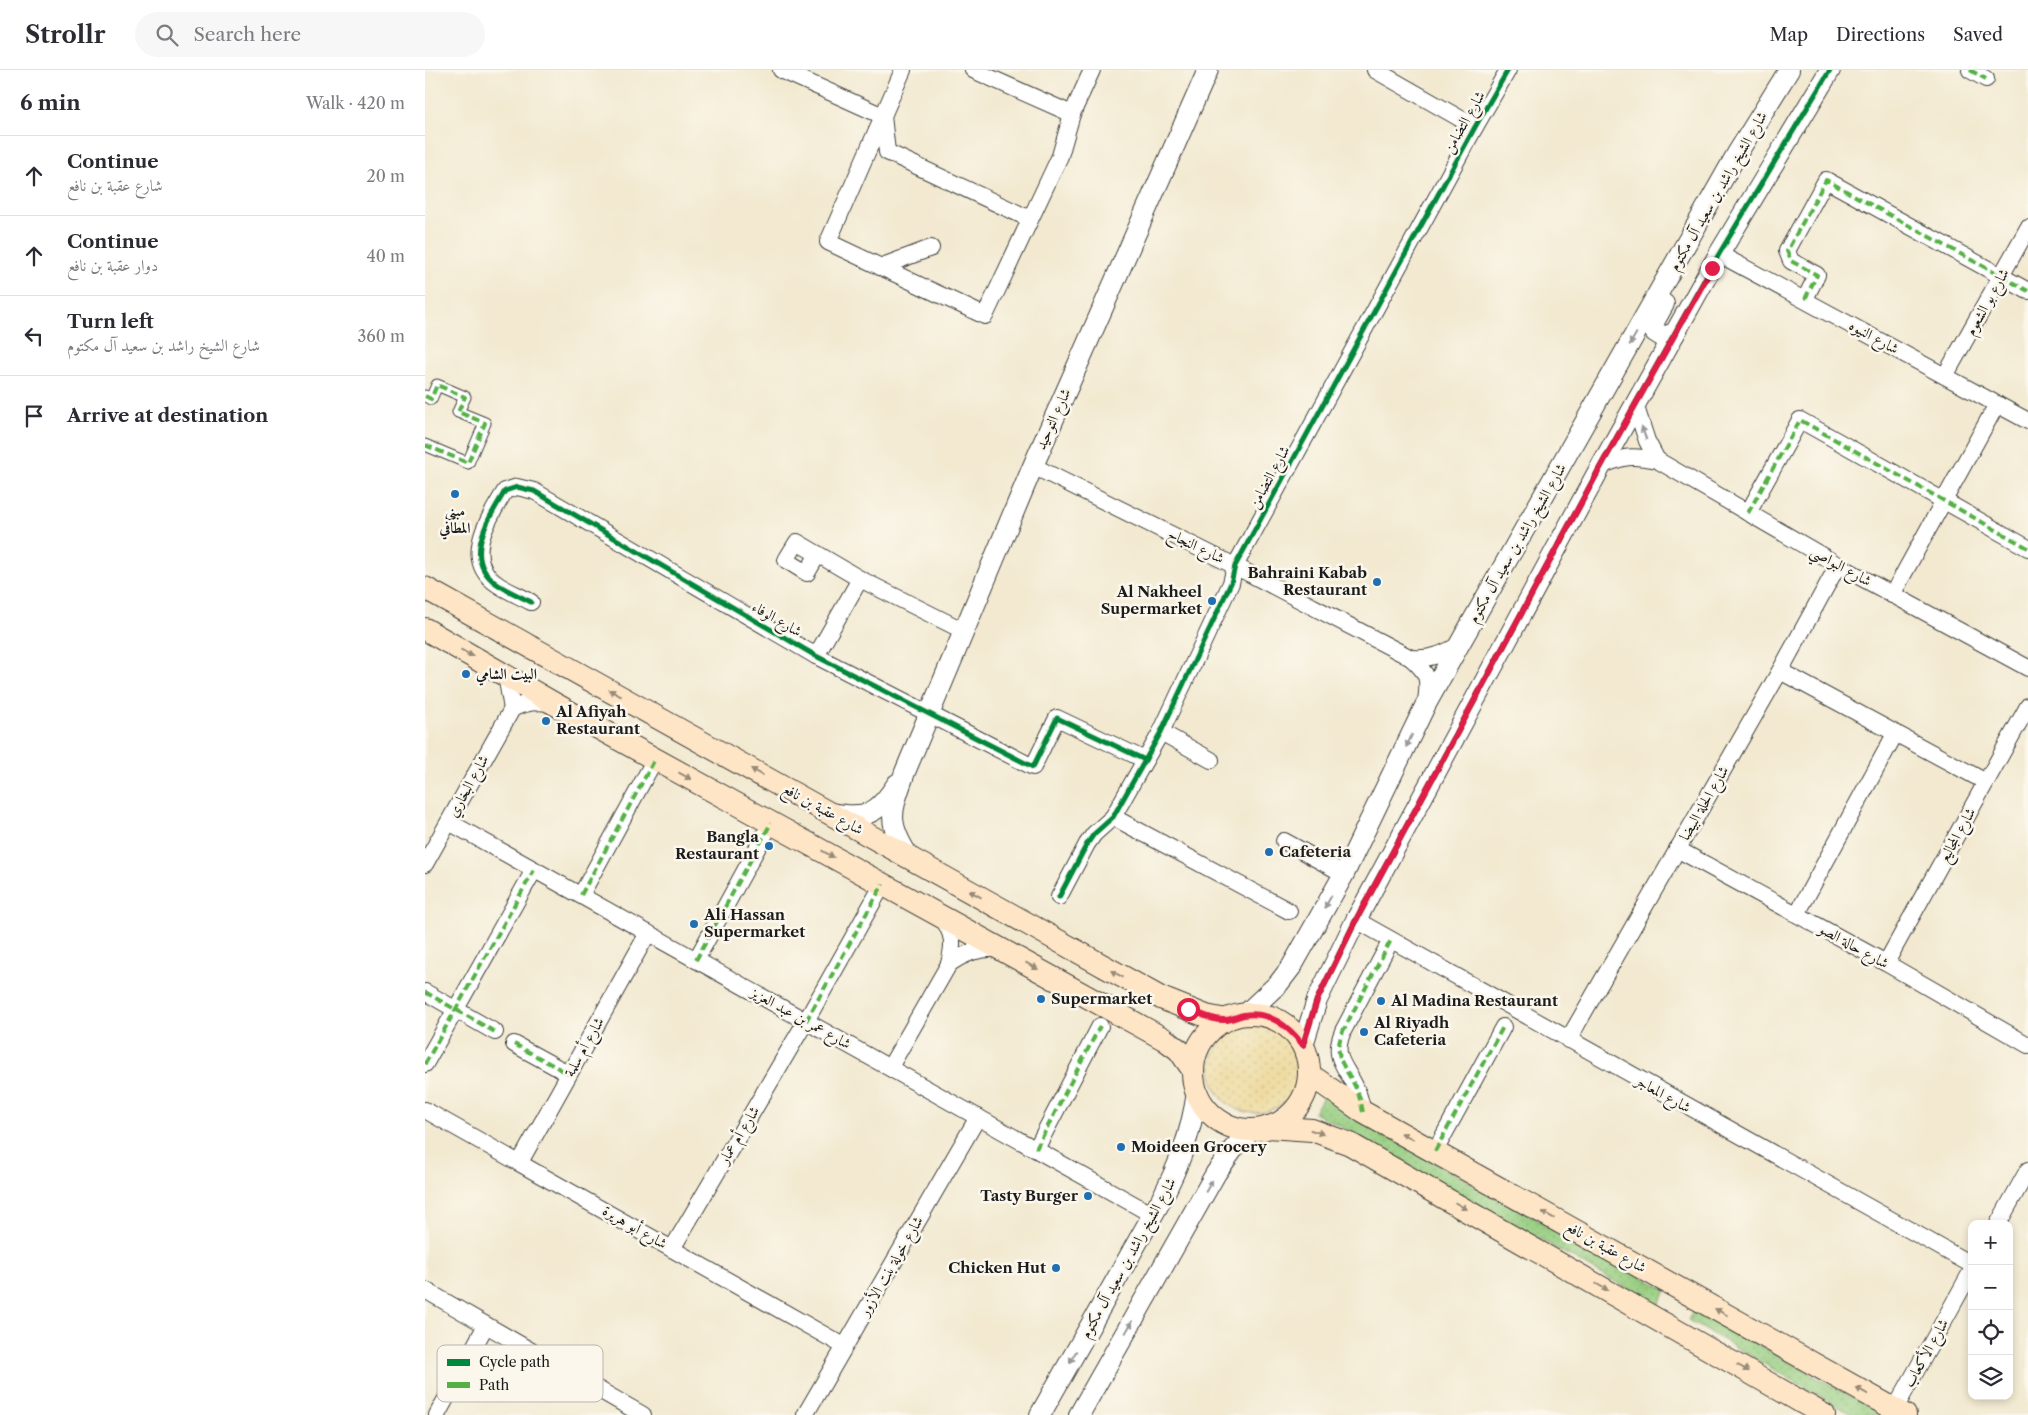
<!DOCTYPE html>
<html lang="en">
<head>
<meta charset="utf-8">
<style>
	body { margin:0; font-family:"Libre Caslon Text",Amiri,serif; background:#f7f7f7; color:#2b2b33 }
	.controls { position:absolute; right:15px; bottom:15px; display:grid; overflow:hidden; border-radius:10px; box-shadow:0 2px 8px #0003 }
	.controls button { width:45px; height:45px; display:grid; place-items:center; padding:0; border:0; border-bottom:1px solid #e1e1e2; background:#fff; color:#2b2b33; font:25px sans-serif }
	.stop { position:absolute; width:15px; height:15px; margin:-11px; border:4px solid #e11d48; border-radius:50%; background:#fff }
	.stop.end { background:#e11d48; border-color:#fff; box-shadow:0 1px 5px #0008 }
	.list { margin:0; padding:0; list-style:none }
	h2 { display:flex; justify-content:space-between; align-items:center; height:65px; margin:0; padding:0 20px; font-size:21px }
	h2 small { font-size:16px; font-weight:400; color:#7c7c81 }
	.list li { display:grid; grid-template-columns:32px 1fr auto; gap:15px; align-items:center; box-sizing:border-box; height:80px; padding:0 20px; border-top:1px solid #e1e1e2 }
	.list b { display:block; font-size:19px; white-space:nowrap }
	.list p { margin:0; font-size:16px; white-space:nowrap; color:#7c7c81 }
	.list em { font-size:16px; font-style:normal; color:#7c7c81 }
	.icon { flex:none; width:28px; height:28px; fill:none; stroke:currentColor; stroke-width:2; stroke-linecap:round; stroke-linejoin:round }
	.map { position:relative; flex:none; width:1603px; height:1345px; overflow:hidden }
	header { display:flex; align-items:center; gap:30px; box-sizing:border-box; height:70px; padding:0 25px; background:#fff; border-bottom:1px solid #e1e1e2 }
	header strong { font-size:24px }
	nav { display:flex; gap:28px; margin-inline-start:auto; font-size:18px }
	.search { width:350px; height:45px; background:#f7f7f7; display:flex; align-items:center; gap:12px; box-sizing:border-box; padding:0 18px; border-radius:28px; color:#7c7c81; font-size:19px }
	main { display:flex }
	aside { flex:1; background:#fff }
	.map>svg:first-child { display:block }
</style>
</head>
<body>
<header>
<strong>Strollr</strong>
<div class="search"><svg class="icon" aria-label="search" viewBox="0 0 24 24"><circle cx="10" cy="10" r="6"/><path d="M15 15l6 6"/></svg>Search here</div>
<nav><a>Map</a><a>Directions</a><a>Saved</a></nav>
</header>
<main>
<aside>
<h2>6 min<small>Walk · 420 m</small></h2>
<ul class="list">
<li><svg class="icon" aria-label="ahead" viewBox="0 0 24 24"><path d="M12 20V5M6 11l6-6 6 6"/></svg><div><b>Continue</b><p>شارع عقبة بن نافع</p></div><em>20 m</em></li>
<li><svg class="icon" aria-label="ahead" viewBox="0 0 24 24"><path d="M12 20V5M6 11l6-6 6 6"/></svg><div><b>Continue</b><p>دوار عقبة بن نافع</p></div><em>40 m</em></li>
<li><svg class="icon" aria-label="left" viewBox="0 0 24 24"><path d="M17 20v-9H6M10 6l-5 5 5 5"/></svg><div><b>Turn left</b><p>شارع الشيخ راشد بن سعيد آل مكتوم</p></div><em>360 m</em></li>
<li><svg class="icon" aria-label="arrive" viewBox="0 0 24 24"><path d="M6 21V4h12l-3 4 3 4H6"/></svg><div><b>Arrive at destination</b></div></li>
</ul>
</aside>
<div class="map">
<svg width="1603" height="1345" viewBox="0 0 1603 1345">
	<defs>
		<pattern id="green-dots" width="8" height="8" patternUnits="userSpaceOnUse" patternTransform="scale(1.25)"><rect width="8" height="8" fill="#96cd80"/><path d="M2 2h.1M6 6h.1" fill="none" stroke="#81af6e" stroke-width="1.8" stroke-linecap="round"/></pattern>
		<pattern id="sand-dots" width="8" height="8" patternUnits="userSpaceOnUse" patternTransform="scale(1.25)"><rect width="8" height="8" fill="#eeda9e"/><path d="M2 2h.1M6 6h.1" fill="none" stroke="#ccba88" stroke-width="1.8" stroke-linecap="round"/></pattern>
	</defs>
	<rect width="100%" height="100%" fill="#fbf7ec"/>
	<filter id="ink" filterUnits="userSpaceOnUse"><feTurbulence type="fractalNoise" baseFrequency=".02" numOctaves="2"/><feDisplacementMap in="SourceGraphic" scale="10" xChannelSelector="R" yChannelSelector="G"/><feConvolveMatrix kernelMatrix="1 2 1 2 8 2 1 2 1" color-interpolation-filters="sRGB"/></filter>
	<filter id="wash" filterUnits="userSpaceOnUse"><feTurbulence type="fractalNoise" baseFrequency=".0096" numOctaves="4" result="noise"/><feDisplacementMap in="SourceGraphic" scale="20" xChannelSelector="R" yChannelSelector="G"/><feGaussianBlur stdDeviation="1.12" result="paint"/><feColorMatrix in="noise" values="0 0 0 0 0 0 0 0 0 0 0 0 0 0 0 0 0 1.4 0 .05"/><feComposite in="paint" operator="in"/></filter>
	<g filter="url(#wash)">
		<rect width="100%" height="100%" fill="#f2e9d0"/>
		<g fill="url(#green-dots)" stroke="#59744e">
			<polygon points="899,1025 918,1042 1241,1220 1233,1236 913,1055 889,1043"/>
			<polygon points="1269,1239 1459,1345 1428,1345 1263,1250"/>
		</g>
		<circle fill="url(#sand-dots)" stroke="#857b5d" cx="830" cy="999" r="44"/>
	</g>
	<g filter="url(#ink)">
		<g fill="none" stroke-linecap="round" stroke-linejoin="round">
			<defs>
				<polyline id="pedestrian" points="0,326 6,329 12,315 40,327 33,342 60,353 43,393 0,375"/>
				<g id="minor">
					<polyline points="356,0 458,46 462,82 605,149"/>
					<polyline points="478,0 403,172 560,246 635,86 647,44 667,0"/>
					<polyline points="548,0 647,44"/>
					<polyline points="950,0 1050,57"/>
					<polyline points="1545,0 1561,9"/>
					<polyline points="1294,184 1603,351"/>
					<polyline points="455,197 506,178"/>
					<polyline points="1380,229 1392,205 1366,191 1362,181 1401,110 1603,221"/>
					<polyline points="1520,306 1603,158"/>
					<polyline points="1210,334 1222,371 1232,390"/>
					<path d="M608 396 810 496 986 588C1004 604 1004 609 1001 632"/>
					<path d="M1176 396C1199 386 1206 385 1232 390L1413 495 1603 598"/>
					<polyline points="1323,443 1375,350 1603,478"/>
					<polyline points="393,484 382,503 361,490 372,472 435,509 539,561"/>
					<polyline points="1467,525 1572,334"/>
					<path d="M106 532C95 526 82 521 72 514 36 489 64 448 80 421L92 417 109 421 391 586 608 697 632 648 720 690"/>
					<polyline points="391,586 435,509"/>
					<path d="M986 588C1005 590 1018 584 1034 575"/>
					<polyline points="1355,601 1561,712"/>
					<polyline points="81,605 87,639"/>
					<polyline points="736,662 786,690"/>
					<polyline points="688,747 864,841"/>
					<polyline points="24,752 728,1145"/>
					<polyline points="859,771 919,804"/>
					<polyline points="1252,779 1461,893 1603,975"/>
					<path d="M0 794 87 639C99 632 111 631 125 633"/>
					<polyline points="156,825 230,689"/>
					<polyline points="634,827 662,774 669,764 688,747 736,662 806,513 810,496 1050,57 1083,0"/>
					<polyline points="1372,844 1470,664"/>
					<polyline points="931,850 1547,1195"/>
					<polyline points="271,890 346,753"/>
					<polyline points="1461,893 1603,636"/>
					<path d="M524 894C540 883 555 877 575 879"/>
					<polyline points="0,922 70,962"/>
					<polyline points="1143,970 1355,601 1413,495"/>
					<polyline points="89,974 144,1004"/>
					<polyline points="0,994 109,800"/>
					<path d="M465 997 524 894C529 873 529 865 516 846"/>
					<polyline points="0,1040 419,1276"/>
					<path d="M938 1042C936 1033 934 1024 930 1016 919 994 907 987 918 961L966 870"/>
					<polyline points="611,1079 675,956"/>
					<polyline points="1010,1081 1078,957"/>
					<polyline points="95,1092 223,863"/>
					<polyline points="1573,1154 1603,1100"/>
					<polyline points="247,1179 381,951 458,814"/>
					<polyline points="0,1220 218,1345"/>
					<polyline points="1470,1339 1547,1200"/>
					<polyline points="12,1345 61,1255"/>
					<polyline points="380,1345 553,1047"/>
				</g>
				<g id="tertiary">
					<polyline points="1239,234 1229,252 1230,262 1238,267 1250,263"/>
					<path d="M406 743C442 749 452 745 472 714"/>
					<path d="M484 787C460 751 467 740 480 702L608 396 783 0"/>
					<polyline points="821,944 854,913 867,896 919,804 1000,636 1034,575 1313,82 1364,0"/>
					<polyline points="878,975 892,930 931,850 1176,396 1294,184 1405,0"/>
					<path d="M615 1345 735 1132C755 1093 765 1067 772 1023"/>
					<polyline points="654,1345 791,1103 809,1078 827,1060"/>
				</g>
				<g id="secondary">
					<polyline points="0,518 736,928 781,946 801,950"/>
					<polyline points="0,559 128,633 739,969 754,980 768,1000"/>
					<circle cx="826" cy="1002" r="58"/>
					<polyline points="884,1004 938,1042 1480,1345"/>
					<polyline points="843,1057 887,1060 925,1074 1399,1345"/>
				</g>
			</defs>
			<use href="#pedestrian" stroke="#3c3b37" stroke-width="13"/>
			<use href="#minor" stroke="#3c3b37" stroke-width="18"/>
			<use href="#tertiary" stroke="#3c3b37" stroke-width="22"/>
			<use href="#secondary" stroke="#3c3b37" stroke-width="24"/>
			<use href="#pedestrian" stroke="#fff" stroke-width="11"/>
			<use href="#minor" stroke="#fff" stroke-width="16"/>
			<use href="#tertiary" stroke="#fff" stroke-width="20"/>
			<use href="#secondary" stroke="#fee5c5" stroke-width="22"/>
			<g stroke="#55b145" stroke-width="4" stroke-dasharray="8 4" stroke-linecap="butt">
				<polyline points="1545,0 1561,9"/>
				<polyline points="1380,229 1392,205 1366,191 1362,181 1401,110 1603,221"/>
				<polyline points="0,326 6,329 12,315 40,327 33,342 60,353 43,393 0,375"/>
				<polyline points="1323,443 1375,350 1603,478"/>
				<polyline points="156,825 230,689"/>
				<polyline points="271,890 346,753"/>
				<polyline points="0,922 70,962"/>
				<polyline points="381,951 458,814"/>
				<polyline points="89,974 144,1004"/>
				<polyline points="0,994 109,800"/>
				<path d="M938 1042C936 1033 934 1024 930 1016 919 994 907 987 918 961L966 870"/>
				<polyline points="611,1079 675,956"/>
				<polyline points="1010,1081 1078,957"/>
			</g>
			<defs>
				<g id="cycleway">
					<path d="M106 532C95 526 82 521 72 514 36 489 64 448 80 421L92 417 109 421 391 586 608 697 632 648 720 690"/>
					<polyline points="634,827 662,774 669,764 688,747 736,662 806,513 810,496 1050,57 1083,0"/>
					<polyline points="878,975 892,930 931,850 1176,396 1294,184 1405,0"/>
				</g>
			</defs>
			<use href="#cycleway" stroke="#fbf7ec" stroke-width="8"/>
			<use href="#cycleway" stroke="#00873e" stroke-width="5"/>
		</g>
		<defs><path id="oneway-solid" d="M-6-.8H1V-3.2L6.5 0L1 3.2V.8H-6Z" transform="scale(1.25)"/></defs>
		<g fill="#999">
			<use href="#oneway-solid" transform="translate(1208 269) rotate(120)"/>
			<use href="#oneway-solid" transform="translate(1219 363) rotate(-110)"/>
			<use href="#oneway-solid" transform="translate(984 671) rotate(116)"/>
			<use href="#oneway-solid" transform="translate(903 832) rotate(119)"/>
			<use href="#oneway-solid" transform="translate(784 1116) rotate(-60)"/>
			<use href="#oneway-solid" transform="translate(704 1257) rotate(-60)"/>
			<use href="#oneway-solid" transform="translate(648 1287) rotate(119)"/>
		</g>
		<g fill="#988b79">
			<use href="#oneway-solid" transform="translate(42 583) rotate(29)"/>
			<use href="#oneway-solid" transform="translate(190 623) rotate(-151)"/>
			<use href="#oneway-solid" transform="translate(332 702) rotate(-151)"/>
			<use href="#oneway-solid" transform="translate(260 706) rotate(29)"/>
			<use href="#oneway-solid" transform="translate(403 784) rotate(29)"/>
			<use href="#oneway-solid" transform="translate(550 824) rotate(-151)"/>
			<use href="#oneway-solid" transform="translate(607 896) rotate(29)"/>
			<use href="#oneway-solid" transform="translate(692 904) rotate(-151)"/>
			<use href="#oneway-solid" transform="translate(892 1062) rotate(17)"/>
			<use href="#oneway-solid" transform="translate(982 1066) rotate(-152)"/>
			<use href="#oneway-solid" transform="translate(1036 1136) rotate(30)"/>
			<use href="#oneway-solid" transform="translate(1123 1145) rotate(-151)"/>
			<use href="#oneway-solid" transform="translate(1177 1217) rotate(30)"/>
			<use href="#oneway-solid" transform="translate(1296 1242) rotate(-151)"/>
			<use href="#oneway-solid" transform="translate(1318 1298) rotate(30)"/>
			<use href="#oneway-solid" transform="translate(1437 1321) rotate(-151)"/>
		</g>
	</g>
	<g fill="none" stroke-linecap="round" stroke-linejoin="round" filter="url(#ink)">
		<path stroke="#e11d48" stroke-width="6" d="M763 939C774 943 788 951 800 950 806 950 813 946 819 945 845 941 863 956 878 975L892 930 931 850 1176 396 1287 198"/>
	</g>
	<g fill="#1f6fb2" stroke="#fbf7ec" stroke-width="2">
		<circle cx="30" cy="424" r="5"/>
		<circle cx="952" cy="512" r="5"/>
		<circle cx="787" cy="531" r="5"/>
		<circle cx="41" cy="604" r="5"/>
		<circle cx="121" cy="651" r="5"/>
		<circle cx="344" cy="776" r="5"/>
		<circle cx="844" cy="782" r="5"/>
		<circle cx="269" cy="854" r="5"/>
		<circle cx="616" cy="929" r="5"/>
		<circle cx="956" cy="931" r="5"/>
		<circle cx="939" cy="962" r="5"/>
		<circle cx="696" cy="1077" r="5"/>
		<circle cx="663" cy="1126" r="5"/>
		<circle cx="631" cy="1198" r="5"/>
	</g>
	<g text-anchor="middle" stroke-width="5" stroke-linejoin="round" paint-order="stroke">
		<g font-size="15" fill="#1c1c1c" stroke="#fbf7ec">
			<text transform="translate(1039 52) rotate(-60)" y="5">شارع التضامن</text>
			<text transform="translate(1293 121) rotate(-60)" y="5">شارع الشيخ راشد بن سعيد آل مكتوم</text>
			<text transform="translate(1562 232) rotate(-61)" y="5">شارع بو الشعوم</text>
			<text transform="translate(1449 267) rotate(29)" y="5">شارع النيوه</text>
			<text transform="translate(628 349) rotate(-66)" y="5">شارع التوحيد</text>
			<text transform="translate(844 407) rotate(-61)" y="5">شارع التضامن</text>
			<text transform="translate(1092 473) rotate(-60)" y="5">شارع الشيخ راشد بن سعيد آل مكتوم</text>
			<text transform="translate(771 476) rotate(26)" y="5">شارع النجاح</text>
			<text transform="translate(1416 496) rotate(29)" y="5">شارع البواصي</text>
			<text transform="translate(352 549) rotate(30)" y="5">شارع الوفاء</text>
			<text transform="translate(43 716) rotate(-61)" y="5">شارع البخاري</text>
			<text transform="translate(1279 733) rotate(-60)" y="5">شارع الحلة البيضا</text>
			<text transform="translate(398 739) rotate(29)" y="5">شارع عقبة بن نافع</text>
			<text transform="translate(1532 765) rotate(-61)" y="5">شارع المجاليع</text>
			<text transform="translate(1429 876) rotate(29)" y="5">شارع حالة الصو</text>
			<text transform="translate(376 948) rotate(29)" y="5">شارع عمر بن عبد العزيز</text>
			<text transform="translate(159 977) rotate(-61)" y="5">شارع أم سلمة</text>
			<text transform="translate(1238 1024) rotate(29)" y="5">شارع المعاجر</text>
			<text transform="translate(314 1065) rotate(-59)" y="5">شارع أم عمار</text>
			<text transform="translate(210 1157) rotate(30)" y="5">شارع أبو هريرة</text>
			<text transform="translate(1181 1177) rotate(29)" y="5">شارع عقبة بن نافع</text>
			<text transform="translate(703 1188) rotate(-61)" y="5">شارع الشيخ راشد بن سعيد آل مكتوم</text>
			<text transform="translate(466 1196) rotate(-60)" y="5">شارع خولة بنت الأزور</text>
			<text transform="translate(1501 1283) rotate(-61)" y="5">شارع الأكعاب</text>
		</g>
		<g font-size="15" font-weight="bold" fill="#1c1c1c" stroke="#fbf7ec" text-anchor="start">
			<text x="30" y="446" text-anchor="middle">مبنى<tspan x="30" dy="17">المطافي</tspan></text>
			<text x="942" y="508" text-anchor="end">Bahraini Kabab<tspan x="942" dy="17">Restaurant</tspan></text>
			<text x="777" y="527" text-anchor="end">Al Nakheel<tspan x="777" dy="17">Supermarket</tspan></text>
			<text x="51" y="609">البيت الشامي</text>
			<text x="131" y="647">Al Afiyah<tspan x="131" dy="17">Restaurant</tspan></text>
			<text x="334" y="772" text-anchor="end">Bangla<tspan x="334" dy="17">Restaurant</tspan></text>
			<text x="854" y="787">Cafeteria</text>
			<text x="279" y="850">Ali Hassan<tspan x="279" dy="17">Supermarket</tspan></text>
			<text x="626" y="934">Supermarket</text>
			<text x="966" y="936">Al Madina Restaurant</text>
			<text x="949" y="958">Al Riyadh<tspan x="949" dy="17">Cafeteria</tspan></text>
			<text x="706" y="1082">Moideen Grocery</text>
			<text x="653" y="1131" text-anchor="end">Tasty Burger</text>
			<text x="621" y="1203" text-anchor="end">Chicken Hut</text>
		</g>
	</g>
	<rect x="12" y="1275" width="166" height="57" rx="8" fill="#fbf7ec" stroke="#b8b5ae" stroke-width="1"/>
	<rect x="22" y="1289" width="23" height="7" fill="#00873e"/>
	<rect x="22" y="1312" width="23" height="6" fill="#55b145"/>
	<g font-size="14" fill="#1c1c1c">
		<text x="54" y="1297">Cycle path</text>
		<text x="54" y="1320">Path</text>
	</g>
</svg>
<div class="controls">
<button>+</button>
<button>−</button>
<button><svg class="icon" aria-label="locate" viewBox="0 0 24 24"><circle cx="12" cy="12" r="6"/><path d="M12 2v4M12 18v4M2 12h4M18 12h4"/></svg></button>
<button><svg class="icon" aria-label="layers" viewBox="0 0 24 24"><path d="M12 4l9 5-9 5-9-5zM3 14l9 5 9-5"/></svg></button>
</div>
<div class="stop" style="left:763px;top:939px"></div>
<div class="stop end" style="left:1287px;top:198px"></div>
</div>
</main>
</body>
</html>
